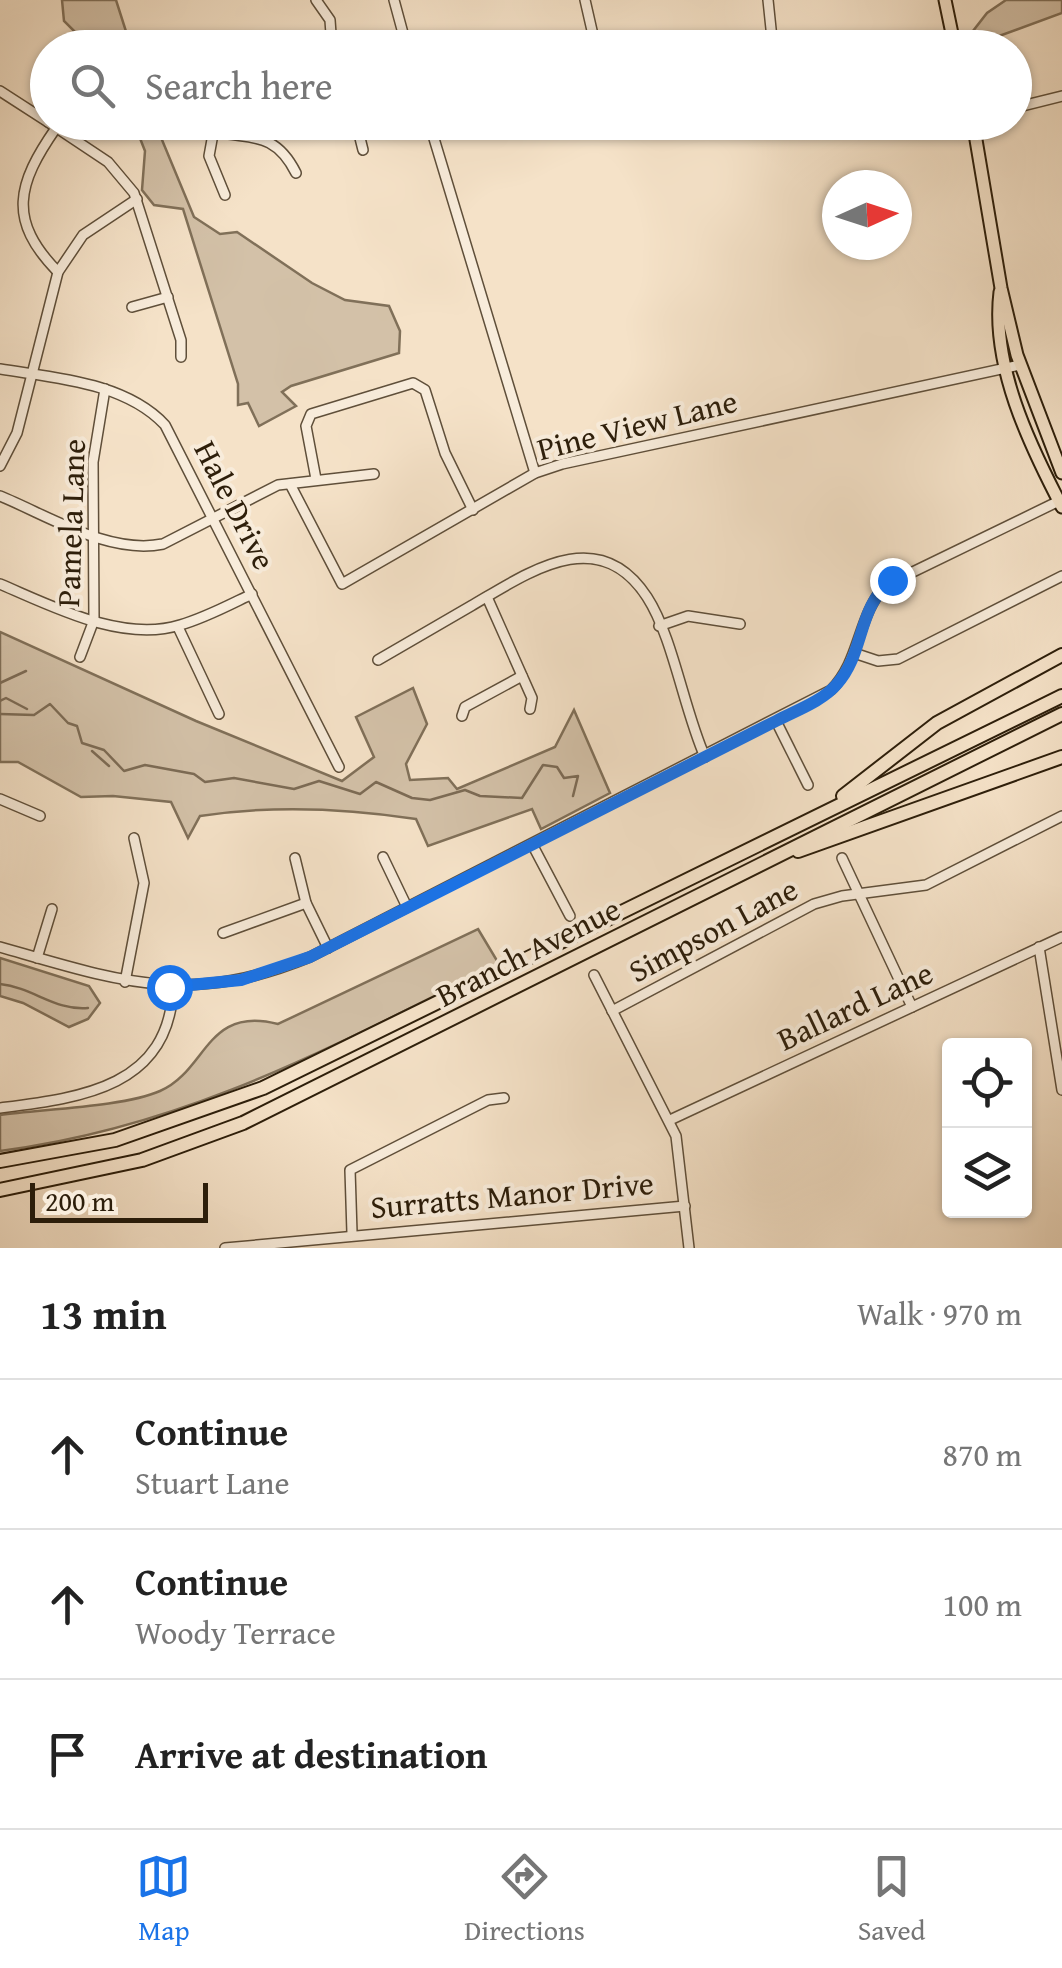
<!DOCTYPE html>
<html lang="en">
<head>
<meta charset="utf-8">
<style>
	body { margin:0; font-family:"Gentium Book Plus",serif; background:#f6f6f6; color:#222 }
	.controls { position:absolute; right:30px; bottom:30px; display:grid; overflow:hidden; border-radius:10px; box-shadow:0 2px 8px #0004 }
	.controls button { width:90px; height:90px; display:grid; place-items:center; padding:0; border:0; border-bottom:2px solid #e0e0e0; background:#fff; color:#222; font:50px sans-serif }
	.compass { position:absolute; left:822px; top:170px; width:90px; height:90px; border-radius:50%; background:#fff; box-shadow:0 2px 8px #0004; rotate:87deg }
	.scale { position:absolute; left:30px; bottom:25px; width:178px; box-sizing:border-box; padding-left:10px; border:5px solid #2d1e0a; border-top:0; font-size:28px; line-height:35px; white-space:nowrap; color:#2d1e0a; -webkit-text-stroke:8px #f8ecdb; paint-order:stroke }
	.stop { position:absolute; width:30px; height:30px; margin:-22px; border:8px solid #1a73e8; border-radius:50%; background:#fff }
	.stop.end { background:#1a73e8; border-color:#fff; box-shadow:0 2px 10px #0008 }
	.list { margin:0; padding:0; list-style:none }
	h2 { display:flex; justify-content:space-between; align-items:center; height:130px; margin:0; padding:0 40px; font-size:42px }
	h2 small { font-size:32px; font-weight:400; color:#767676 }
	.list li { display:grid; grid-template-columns:65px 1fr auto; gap:30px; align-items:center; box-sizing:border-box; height:150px; padding:0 40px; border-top:2px solid #e0e0e0 }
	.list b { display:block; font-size:38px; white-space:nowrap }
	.list p { margin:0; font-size:32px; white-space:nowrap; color:#767676 }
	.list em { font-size:32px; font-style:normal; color:#767676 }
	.icon { flex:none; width:55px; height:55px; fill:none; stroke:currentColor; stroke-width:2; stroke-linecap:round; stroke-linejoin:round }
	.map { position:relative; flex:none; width:1062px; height:1248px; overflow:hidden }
	.search { position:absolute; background:#fff; box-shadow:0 2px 8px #0004; left:30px; right:30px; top:30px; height:110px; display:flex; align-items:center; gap:25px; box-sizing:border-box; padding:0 35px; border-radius:55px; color:#767676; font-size:38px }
	.sheet { height:580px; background:#fff }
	nav { display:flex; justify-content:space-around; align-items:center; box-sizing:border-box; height:140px; border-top:2px solid #e0e0e0; background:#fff; font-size:28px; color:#767676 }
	nav a { display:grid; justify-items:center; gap:5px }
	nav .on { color:#1a73e8 }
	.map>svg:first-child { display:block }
</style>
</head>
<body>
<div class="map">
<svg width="1062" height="1248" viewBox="0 0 1062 1248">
	<rect width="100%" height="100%" fill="#f5e2c8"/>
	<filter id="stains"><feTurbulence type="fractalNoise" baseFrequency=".002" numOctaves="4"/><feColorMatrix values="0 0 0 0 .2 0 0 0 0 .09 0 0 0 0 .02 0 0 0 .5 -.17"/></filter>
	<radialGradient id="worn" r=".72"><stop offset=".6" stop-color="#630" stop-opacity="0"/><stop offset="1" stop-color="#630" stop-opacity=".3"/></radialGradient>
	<g fill="#d3c1a8" stroke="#807059" stroke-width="2.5">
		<polygon points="62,0 116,0 131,47 90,47 64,21"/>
		<polygon points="1006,0 1062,0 1062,13 969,47 966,40 987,13"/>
		<polygon points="134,123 155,123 194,217 220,234 237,232 312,283 345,300 389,306 400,331 399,353 291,386 282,392 296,406 259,426 248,403 238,405 238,384 183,209 154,205 142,190 145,151"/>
		<path d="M0 632 196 721 342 781 374 757 356 717 413 688 427 724 406 764 410 780 448 778 457 789 555 747 574 710 610 793 541 829 532 809 428 846 416 819C343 808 272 805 200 816L188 838 171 802 113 796 81 797 18 762H0Z"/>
		<path d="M478 929 499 964C333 1046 187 1127 0 1151V1115C42 1109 124 1107 160 1091 207 1071 206 1005 278 1024Z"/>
		<polygon points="0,958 89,986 100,1003 88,1019 69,1027 23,1003 0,996"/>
	</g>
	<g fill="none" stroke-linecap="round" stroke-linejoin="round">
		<g stroke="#7c6b55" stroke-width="2.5">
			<polyline points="0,683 26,671"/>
			<polyline points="0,701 6,698 27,709"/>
			<polyline points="0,714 34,715 50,704 68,723 77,726 82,743 104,750 124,771 145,765 194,774 205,782 234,778 294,789 319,781 360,794 376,782 412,798 430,800 465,790 480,796 522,798 543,765 557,767 564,778 578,776 573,796"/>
			<polyline points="92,751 109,766"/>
			<path d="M0 984C34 988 55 1011 88 1008"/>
		</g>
		<defs>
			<g id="minor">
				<polyline points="316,0 330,20 332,48"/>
				<polyline points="394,0 407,48"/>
				<polyline points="585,0 596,48"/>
				<polyline points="768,0 773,48"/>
				<polyline points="0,91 48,122"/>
				<polyline points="1014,108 1062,96"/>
				<polyline points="48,122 108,162 134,193 181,340 181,357"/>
				<path d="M195 122C235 148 269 119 296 173"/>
				<polyline points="356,122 363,150"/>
				<polyline points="429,122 535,473"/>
				<polyline points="667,122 702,122"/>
				<path d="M56 128C17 184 7 220 58 272"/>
				<polyline points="213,134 209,156 225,195"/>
				<polyline points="132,307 168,297"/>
				<path d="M0 369C54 378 125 382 165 425L339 767"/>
				<polyline points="0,466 17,433 58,272 83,235 137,199"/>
				<polyline points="316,479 306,426 311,414 413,383 425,390 445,453 473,510"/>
				<polyline points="290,484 342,584 535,473 562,464 1020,365"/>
				<path d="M0 496C49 516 109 555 163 544L278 485 374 474"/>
				<path d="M0 584C52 606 122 643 180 625 205 618 229 605 252 594"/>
				<polyline points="487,597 532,698 530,709"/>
				<polyline points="659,626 688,616 740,624"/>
				<polyline points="178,627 219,714"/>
				<polyline points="854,653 878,661 898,659 1062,576"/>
				<polyline points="80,657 94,620 93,462 105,389"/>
				<path d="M378 660C409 642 440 624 471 606 528 573 598 522 647 597 673 637 684 710 705 757"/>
				<polyline points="462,716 465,707 522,676"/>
				<polyline points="776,721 808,785"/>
				<polyline points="0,799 40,816"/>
				<polyline points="532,844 570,916"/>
				<polyline points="383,857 407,907"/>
				<polyline points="295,858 306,903 328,948"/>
				<polyline points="842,858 912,1007"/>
				<polyline points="223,933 306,903"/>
				<path d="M0 947C119 981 188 1007 310 957L831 690C861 660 857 615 886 585L1059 501"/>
				<polyline points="1039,947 1062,1090"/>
				<polyline points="37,958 52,909"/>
				<polyline points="594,975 676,1136 689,1248"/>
				<polyline points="125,982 144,883 134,838"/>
				<polyline points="612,1011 814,904 842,896 926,885 1062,816"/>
				<path d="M0 1108C79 1098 170 1088 173 987"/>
				<polyline points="670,1120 1062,937"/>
				<polyline points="352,1233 350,1170 488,1100 504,1098"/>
				<polyline points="225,1248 685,1206"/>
			</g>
			<g id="major">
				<polyline points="945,0 955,48"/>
				<polyline points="973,122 1001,288 1017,355 1062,473"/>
				<path d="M1000 292C991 365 1029 444 1062 507"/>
			</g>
			<g id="highway">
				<polyline points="843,796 937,723 1062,655"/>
				<polyline points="798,851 1062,757"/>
				<polyline points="0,1161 115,1140 263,1088 1062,696"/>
				<polyline points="0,1190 142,1160 243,1123 1062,714"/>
			</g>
		</defs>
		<use href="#minor" stroke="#5f4f3a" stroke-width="12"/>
		<use href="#major" stroke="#2d1e0a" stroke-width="15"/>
		<use href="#highway" stroke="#2d1e0a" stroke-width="16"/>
		<use href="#minor" stroke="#f8ecdb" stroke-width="9"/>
		<use href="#major" stroke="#f5e2c8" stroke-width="11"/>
		<use href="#highway" stroke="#f5e2c8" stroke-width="12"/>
	</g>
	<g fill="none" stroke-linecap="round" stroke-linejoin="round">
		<path stroke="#1a73e8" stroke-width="12" d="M169 987 241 980 310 957 776 721C795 711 823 701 837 684 865 653 857 607 892 580"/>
	</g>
	<g text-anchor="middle" stroke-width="8" stroke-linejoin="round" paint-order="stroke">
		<g font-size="32" fill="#2d1e0a" stroke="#f8ecdb">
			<text transform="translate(637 425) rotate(-14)" y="11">Pine View Lane</text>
			<text transform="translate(235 505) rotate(63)" y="11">Hale Drive</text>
			<text transform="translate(71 523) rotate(-88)" y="11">Pamela Lane</text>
			<text transform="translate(713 930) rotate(-28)" y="11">Simpson Lane</text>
			<text transform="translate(528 952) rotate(-27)" y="11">Branch Avenue</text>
			<text transform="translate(855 1006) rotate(-25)" y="11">Ballard Lane</text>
			<text transform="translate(512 1195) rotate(-5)" y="11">Surratts Manor Drive</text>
		</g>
	</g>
	<rect width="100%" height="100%" filter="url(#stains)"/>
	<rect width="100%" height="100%" fill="url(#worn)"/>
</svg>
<div class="controls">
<button><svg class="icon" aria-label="locate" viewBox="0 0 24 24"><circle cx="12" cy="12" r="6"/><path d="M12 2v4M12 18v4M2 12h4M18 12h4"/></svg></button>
<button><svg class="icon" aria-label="layers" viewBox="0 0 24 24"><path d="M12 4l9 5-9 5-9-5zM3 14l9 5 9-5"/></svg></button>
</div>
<svg class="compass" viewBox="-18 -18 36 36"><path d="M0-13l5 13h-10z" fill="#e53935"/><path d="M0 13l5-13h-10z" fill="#767676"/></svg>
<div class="scale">200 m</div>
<div class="stop" style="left:169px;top:987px"></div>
<div class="stop end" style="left:892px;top:580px"></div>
<div class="search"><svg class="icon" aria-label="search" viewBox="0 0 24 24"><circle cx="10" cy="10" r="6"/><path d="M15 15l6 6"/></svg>Search here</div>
</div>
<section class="sheet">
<h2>13 min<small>Walk · 970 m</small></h2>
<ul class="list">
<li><svg class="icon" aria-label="ahead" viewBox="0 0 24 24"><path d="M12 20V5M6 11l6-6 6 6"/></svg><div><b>Continue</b><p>Stuart Lane</p></div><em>870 m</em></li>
<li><svg class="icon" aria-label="ahead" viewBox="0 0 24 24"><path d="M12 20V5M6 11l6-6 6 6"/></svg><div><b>Continue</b><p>Woody Terrace</p></div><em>100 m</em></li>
<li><svg class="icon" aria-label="arrive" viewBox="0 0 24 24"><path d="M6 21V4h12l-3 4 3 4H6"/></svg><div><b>Arrive at destination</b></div></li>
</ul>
</section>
<nav>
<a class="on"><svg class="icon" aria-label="map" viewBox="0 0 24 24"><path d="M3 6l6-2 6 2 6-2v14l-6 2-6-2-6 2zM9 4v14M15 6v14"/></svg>Map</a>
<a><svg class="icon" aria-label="directions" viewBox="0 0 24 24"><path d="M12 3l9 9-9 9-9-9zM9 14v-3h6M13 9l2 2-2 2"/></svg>Directions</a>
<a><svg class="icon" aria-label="saved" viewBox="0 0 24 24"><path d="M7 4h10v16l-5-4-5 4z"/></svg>Saved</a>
</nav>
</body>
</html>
